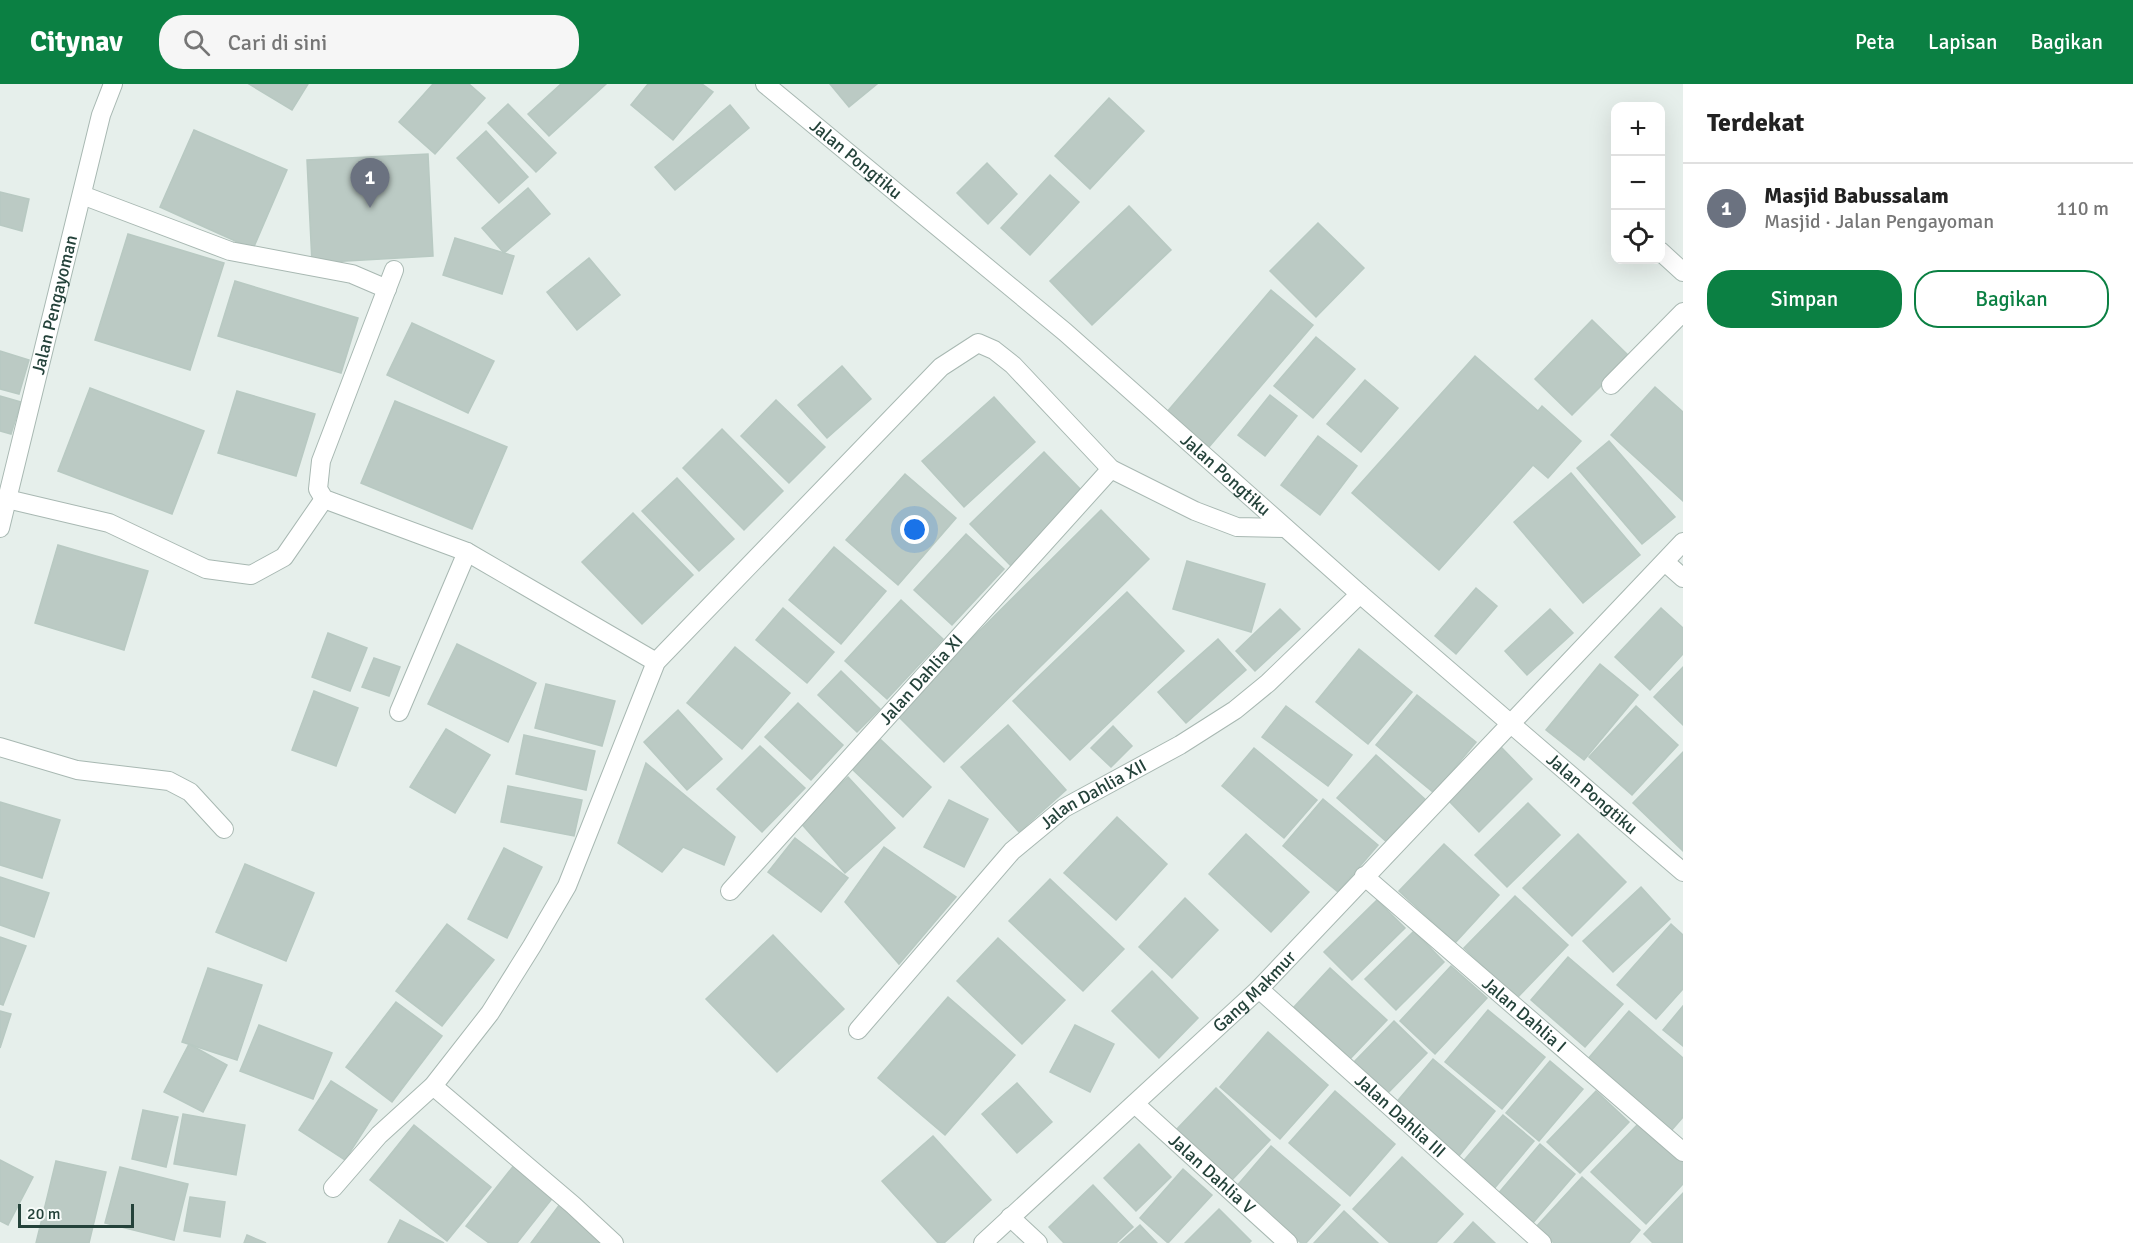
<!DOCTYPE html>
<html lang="id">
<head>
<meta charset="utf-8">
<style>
	body { margin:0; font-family:Signika,sans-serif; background:#f6f6f6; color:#222 }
	.controls { position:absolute; right:18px; top:18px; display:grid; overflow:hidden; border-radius:12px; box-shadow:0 6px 24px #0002 }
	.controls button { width:54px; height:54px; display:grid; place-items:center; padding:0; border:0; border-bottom:2px solid #e0e0e0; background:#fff; color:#222; font:30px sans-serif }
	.scale { position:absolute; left:18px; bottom:15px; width:116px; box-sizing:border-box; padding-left:6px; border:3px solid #24423a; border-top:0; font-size:16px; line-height:21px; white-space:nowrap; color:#24423a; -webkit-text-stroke:4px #f7fbf9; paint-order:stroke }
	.you { position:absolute; left:915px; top:446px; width:21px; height:21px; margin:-15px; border:4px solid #fff; border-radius:50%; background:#1a73e8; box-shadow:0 0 0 9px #1a73e833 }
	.badge { display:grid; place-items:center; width:39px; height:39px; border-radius:50%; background:#0b8043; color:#fff; font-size:20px; font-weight:700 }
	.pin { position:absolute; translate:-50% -50px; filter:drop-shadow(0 2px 3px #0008) }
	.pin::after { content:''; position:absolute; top:32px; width:21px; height:18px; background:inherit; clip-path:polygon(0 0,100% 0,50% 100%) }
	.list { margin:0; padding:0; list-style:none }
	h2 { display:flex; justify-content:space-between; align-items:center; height:78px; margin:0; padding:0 24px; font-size:26px }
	h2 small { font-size:20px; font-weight:400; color:#767676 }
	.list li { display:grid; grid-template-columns:39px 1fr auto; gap:18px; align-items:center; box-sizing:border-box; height:90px; padding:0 24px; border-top:2px solid #e0e0e0 }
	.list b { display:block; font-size:22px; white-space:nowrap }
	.list p { margin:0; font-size:20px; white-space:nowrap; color:#767676 }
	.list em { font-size:20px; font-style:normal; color:#767676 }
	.actions { display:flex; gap:12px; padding:18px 24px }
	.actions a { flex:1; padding:14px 0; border:2px solid #0b8043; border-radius:24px; text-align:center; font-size:21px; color:#0b8043 }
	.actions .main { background:#0b8043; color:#fff }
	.icon { flex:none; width:33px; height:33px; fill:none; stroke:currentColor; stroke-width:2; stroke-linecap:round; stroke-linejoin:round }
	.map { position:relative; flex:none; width:1683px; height:1159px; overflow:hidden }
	header { display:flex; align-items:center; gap:36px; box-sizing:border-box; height:84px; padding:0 30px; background:#0b8043; color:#fff }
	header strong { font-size:28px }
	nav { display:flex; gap:33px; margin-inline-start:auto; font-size:21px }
	.search { width:420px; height:54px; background:#f6f6f6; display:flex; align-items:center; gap:15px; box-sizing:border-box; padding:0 21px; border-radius:24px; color:#767676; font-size:22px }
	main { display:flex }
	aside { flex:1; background:#fff }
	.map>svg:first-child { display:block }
</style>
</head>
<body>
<header>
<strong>Citynav</strong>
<div class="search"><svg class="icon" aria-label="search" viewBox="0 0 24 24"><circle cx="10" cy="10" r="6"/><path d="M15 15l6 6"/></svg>Cari di sini</div>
<nav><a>Peta</a><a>Lapisan</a><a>Bagikan</a></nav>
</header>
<main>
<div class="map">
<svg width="1683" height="1159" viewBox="0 0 1683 1159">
	<rect width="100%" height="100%" fill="#e6efeb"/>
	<g fill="#bbcac4" stroke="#b8c9c2" stroke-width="1.5">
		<polygon points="249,0 308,0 292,26"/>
		<polygon points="433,0 469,0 485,14 435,70 399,38"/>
		<polygon points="561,0 606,0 549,52 528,30"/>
		<polygon points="648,0 702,0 713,8 673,56 631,21"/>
		<polygon points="830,0 877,0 849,23"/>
		<polygon points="1109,14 1144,47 1090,105 1055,72"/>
		<polygon points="508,20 556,69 536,88 488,39"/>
		<polygon points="730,21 749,44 675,106 655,83"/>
		<polygon points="194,46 287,86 253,165 160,123"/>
		<polygon points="486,47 528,93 499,119 457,74"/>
		<polygon points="428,70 433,172 312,179 307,76"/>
		<polygon points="987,79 1017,110 988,140 957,109"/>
		<polygon points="1050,91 1079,118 1030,171 1001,144"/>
		<polygon points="528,104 550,130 504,169 482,144"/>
		<polygon points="0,108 29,115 22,147 0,141"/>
		<polygon points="1129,122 1171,166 1092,241 1050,197"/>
		<polygon points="1318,139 1364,184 1316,233 1270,187"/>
		<polygon points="128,150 224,179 190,286 95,256"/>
		<polygon points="455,154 514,172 502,210 443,191"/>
		<polygon points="589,174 620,211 577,246 547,208"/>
		<polygon points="235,197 358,234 341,289 218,252"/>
		<polygon points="1271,206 1313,241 1209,363 1167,328"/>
		<polygon points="1592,236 1630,273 1572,331 1535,295"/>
		<polygon points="412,239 494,277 468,329 387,291"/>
		<polygon points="1316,253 1355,285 1313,334 1274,302"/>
		<polygon points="0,267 29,276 19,310 0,305"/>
		<polygon points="1475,272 1538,327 1542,322 1581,357 1548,394 1533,381 1439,486 1352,409"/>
		<polygon points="842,282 871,315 827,354 798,321"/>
		<polygon points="1365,296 1398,324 1361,368 1327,340"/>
		<polygon points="1655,303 1683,328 1683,417 1611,351"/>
		<polygon points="90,304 204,347 172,430 58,387"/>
		<polygon points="237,307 315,330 296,392 218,369"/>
		<polygon points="1270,311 1297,332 1265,372 1238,351"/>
		<polygon points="0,312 21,318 11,350 0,347"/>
		<polygon points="994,313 1035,358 964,423 922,377"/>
		<polygon points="776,316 825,363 789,399 741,352"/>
		<polygon points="395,317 507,363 472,445 361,399"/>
		<polygon points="722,345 783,407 744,446 683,384"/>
		<polygon points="1318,352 1357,382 1320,431 1281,401"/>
		<polygon points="1609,357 1675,433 1642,460 1577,384"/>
		<polygon points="1044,368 1085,410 1012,483 970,440"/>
		<polygon points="1571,389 1640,471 1583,519 1514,438"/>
		<polygon points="905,390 956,434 898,501 846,456"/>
		<polygon points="677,394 734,455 699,487 642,427"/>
		<polygon points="1101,426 1149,475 944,678 896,630"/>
		<polygon points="633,429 693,491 642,540 582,478"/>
		<polygon points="966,450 1004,485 952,541 914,506"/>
		<polygon points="58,461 148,487 124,566 35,539"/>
		<polygon points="834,463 886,507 841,560 789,516"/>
		<polygon points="1187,477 1265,500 1251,548 1173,525"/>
		<polygon points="1476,504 1497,522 1456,570 1435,552"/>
		<polygon points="1127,508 1184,567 1070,676 1013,617"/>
		<polygon points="901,516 943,555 887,615 845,577"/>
		<polygon points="783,524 834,568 807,599 756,556"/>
		<polygon points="1661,524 1683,544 1683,570 1650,606 1615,573"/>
		<polygon points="1280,525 1300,545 1255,587 1236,567"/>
		<polygon points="1550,525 1573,549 1527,591 1505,567"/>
		<polygon points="328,549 367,564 350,607 312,593"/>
		<polygon points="1218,555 1246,586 1186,639 1158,608"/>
		<polygon points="457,560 536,599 508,658 428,620"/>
		<polygon points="735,563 790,609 742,665 687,619"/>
		<polygon points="1359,565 1412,608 1368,660 1316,618"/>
		<polygon points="374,574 400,583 389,612 362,603"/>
		<polygon points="1600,580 1638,611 1584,676 1546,646"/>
		<polygon points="1683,583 1683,641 1654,613"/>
		<polygon points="841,587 880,625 857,648 818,611"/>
		<polygon points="546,600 615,617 602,662 535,644"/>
		<polygon points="314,607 358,624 336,682 292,666"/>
		<polygon points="1417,611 1476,658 1434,709 1376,661"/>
		<polygon points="798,619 843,661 811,696 765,653"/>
		<polygon points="1286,622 1352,671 1328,702 1262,653"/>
		<polygon points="1636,622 1678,661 1632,711 1589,673"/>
		<polygon points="678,626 722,675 687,706 644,658"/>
		<polygon points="1008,641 1066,706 1019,748 961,683"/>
		<polygon points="1113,642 1132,662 1111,683 1091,664"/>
		<polygon points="446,645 490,671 455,729 410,703"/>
		<polygon points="524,651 595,667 586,706 516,690"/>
		<polygon points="880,655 931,703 903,733 852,685"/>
		<polygon points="760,662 805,704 762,748 717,705"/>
		<polygon points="1501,663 1532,695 1479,748 1448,716"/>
		<polygon points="1254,664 1317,716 1284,754 1222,702"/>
		<polygon points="1683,668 1683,767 1633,719"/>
		<polygon points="1376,671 1427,717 1389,760 1337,714"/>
		<polygon points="646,679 735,753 724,781 683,763 662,788 618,759"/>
		<polygon points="848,693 895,744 845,789 799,737"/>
		<polygon points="508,702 582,716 574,752 501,738"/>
		<polygon points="1323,715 1378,761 1338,808 1283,762"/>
		<polygon points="949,716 988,735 964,783 924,763"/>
		<polygon points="0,718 60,736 42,794 0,781"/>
		<polygon points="1528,719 1560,751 1507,803 1475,771"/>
		<polygon points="1117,733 1167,780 1116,836 1064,789"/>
		<polygon points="1246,750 1309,808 1271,848 1209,790"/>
		<polygon points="1578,750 1626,798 1572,852 1523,804"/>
		<polygon points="795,754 848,794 821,828 768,788"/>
		<polygon points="1444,760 1499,811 1455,859 1399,807"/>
		<polygon points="884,763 956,813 899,880 845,818"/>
		<polygon points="504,764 542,783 507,854 468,835"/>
		<polygon points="245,780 314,809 286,877 216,848"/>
		<polygon points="0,793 49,809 34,853 0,841"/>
		<polygon points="1050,795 1124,865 1083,907 1009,837"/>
		<polygon points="1641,803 1670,835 1613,888 1583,857"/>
		<polygon points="1515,812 1568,861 1517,914 1464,864"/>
		<polygon points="1185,814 1218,846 1172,894 1139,863"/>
		<polygon points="1377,816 1405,844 1352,896 1324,868"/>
		<polygon points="447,840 494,876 442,942 396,907"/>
		<polygon points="1671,840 1683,851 1683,905 1656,935 1617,901"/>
		<polygon points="1414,847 1444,878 1396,926 1365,895"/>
		<polygon points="773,851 844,925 777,988 706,915"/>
		<polygon points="0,853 26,862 3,921 0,920"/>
		<polygon points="998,854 1065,916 1022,960 957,897"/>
		<polygon points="1568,873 1623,920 1585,963 1531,916"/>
		<polygon points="1451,882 1487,914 1435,970 1400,937"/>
		<polygon points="208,884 262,901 237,976 182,958"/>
		<polygon points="1330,884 1387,936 1350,975 1294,923"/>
		<polygon points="1152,887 1198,934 1159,974 1112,927"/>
		<polygon points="948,913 1015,971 945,1051 878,994"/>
		<polygon points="396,918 442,952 392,1018 346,983"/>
		<polygon points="1683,922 1683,962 1663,946"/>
		<polygon points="1488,926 1545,973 1502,1025 1445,978"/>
		<polygon points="0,927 11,930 0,964"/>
		<polygon points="1629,927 1683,974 1683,1033 1670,1048 1587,976"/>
		<polygon points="1394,937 1427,969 1385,1012 1352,980"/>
		<polygon points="259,941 332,969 313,1015 240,987"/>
		<polygon points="1075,941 1114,960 1090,1008 1050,988"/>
		<polygon points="1268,948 1328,1001 1280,1055 1220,1003"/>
		<polygon points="189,960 227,981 203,1028 164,1008"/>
		<polygon points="1433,975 1495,1027 1459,1072 1395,1020"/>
		<polygon points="1550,977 1583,1005 1539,1057 1506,1029"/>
		<polygon points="331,997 377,1026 345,1076 299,1046"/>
		<polygon points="1017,999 1052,1038 1017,1069 982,1030"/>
		<polygon points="1216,1004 1270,1056 1231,1097 1176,1046"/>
		<polygon points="1335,1007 1395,1060 1350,1112 1289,1059"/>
		<polygon points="1596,1007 1629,1038 1580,1089 1547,1058"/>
		<polygon points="143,1026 178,1033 166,1083 132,1075"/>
		<polygon points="183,1030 245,1041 236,1091 174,1080"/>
		<polygon points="1503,1031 1534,1057 1493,1106 1461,1080"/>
		<polygon points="1641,1037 1683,1077 1683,1100 1646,1140 1591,1088"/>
		<polygon points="414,1041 491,1103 447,1157 370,1096"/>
		<polygon points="933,1052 991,1116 944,1159 938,1159 882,1097"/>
		<polygon points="1139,1060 1171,1093 1136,1127 1104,1094"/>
		<polygon points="1540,1060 1575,1090 1532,1140 1497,1111"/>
		<polygon points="1271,1062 1340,1121 1306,1159 1301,1159 1236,1103"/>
		<polygon points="1402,1073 1463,1130 1436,1159 1390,1159 1353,1125"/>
		<polygon points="0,1076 33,1093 8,1141 0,1137"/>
		<polygon points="56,1077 106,1088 89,1159 36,1159"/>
		<polygon points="515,1080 555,1111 517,1159 489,1159 466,1142"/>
		<polygon points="120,1083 188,1100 174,1156 105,1139"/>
		<polygon points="1183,1085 1212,1111 1168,1159 1140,1134"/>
		<polygon points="1582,1093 1640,1146 1629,1159 1554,1159 1536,1143"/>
		<polygon points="1093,1101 1133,1143 1116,1159 1064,1159 1049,1143"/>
		<polygon points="1683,1109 1683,1159 1653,1159 1644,1150"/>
		<polygon points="190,1113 225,1118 220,1153 184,1147"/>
		<polygon points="560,1120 602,1159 531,1159"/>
		<polygon points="1219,1125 1251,1157 1249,1159 1185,1159"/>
		<polygon points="1344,1127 1378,1159 1314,1159"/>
		<polygon points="400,1136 444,1159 388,1159"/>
		<polygon points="1473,1138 1495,1159 1454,1159"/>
		<polygon points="1140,1141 1157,1159 1120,1159"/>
		<polygon points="247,1151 266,1159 244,1159"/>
	</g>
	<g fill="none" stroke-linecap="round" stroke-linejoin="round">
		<defs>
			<g id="minor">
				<polyline points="82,111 230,167 352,190 387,205"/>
				<polyline points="1660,167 1683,188"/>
				<polyline points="394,186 321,377 318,405 324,415 467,468 656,578"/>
				<polyline points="1611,301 1683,228"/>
				<polyline points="7,415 109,439 206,485 251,491 284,473 324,415"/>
				<polyline points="1665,478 1683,494"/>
				<polyline points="399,628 467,468"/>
				<polyline points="0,663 77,686 169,697 190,708 224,745"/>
				<path id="s1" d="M1364 792 1683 1068"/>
				<path id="s2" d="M730 807 1111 385"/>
				<path id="s3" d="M1259 905 1542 1159"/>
				<path id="s4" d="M858 946 1012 767 1064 724 1180 661 1235 626 1268 599 1360 510"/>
				<polyline points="433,1002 573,1121 614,1159"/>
				<path id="s5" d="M1135 1020 1288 1159"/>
				<polyline points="333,1104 379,1051 433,1002 490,929 532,862 567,802 656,578 941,283 978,259 994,266 1013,281 1111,385 1195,427 1237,443 1285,444"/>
				<polyline points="1010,1133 1038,1159"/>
				<path id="s6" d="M983 1159 1259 905 1683 458"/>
			</g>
			<g id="tertiary">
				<path id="s7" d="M765 0 1065 248 1360 510 1683 788"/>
				<path id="s8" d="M0 444 101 31 113 0"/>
			</g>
		</defs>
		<use href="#minor" stroke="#a8b8b2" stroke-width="20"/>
		<use href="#tertiary" stroke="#a8b8b2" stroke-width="20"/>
		<use href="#minor" stroke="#fff" stroke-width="18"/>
		<use href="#tertiary" stroke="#fff" stroke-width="18"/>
	</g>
	<g text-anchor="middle" stroke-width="5" stroke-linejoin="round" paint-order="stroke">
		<g font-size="18" fill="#24423a" stroke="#f7fbf9">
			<text dy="6" stroke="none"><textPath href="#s7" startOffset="118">Jalan Pongtiku</textPath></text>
			<text dy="6" stroke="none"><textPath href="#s8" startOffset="230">Jalan Pengayoman</textPath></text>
			<text dy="6" stroke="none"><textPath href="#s7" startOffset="604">Jalan Pongtiku</textPath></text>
			<text dy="6" stroke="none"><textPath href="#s2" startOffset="285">Jalan Dahlia XI</textPath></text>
			<text dy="6" stroke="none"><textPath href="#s4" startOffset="336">Jalan Dahlia XII</textPath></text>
			<text dy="6" stroke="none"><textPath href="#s7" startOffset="1090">Jalan Pongtiku</textPath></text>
			<text dy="6" stroke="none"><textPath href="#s6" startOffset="370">Gang Makmur</textPath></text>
			<text dy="6" stroke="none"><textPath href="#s1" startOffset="212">Jalan Dahlia I</textPath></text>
			<text dy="6" stroke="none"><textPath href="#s3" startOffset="190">Jalan Dahlia III</textPath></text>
			<text dy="6" stroke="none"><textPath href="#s5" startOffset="104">Jalan Dahlia V</textPath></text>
		</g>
	</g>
</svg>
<div class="controls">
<button>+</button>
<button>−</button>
<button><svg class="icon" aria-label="locate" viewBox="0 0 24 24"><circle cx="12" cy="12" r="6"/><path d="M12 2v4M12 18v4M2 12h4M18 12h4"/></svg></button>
</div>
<div class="scale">20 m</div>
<div class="you"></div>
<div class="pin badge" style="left:370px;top:124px;background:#6b7280">1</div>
</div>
<aside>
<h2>Terdekat<small></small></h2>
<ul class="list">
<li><span class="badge" style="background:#6b7280">1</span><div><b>Masjid Babussalam</b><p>Masjid · Jalan Pengayoman</p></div><em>110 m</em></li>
</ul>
<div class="actions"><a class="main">Simpan</a><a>Bagikan</a></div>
</aside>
</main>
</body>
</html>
